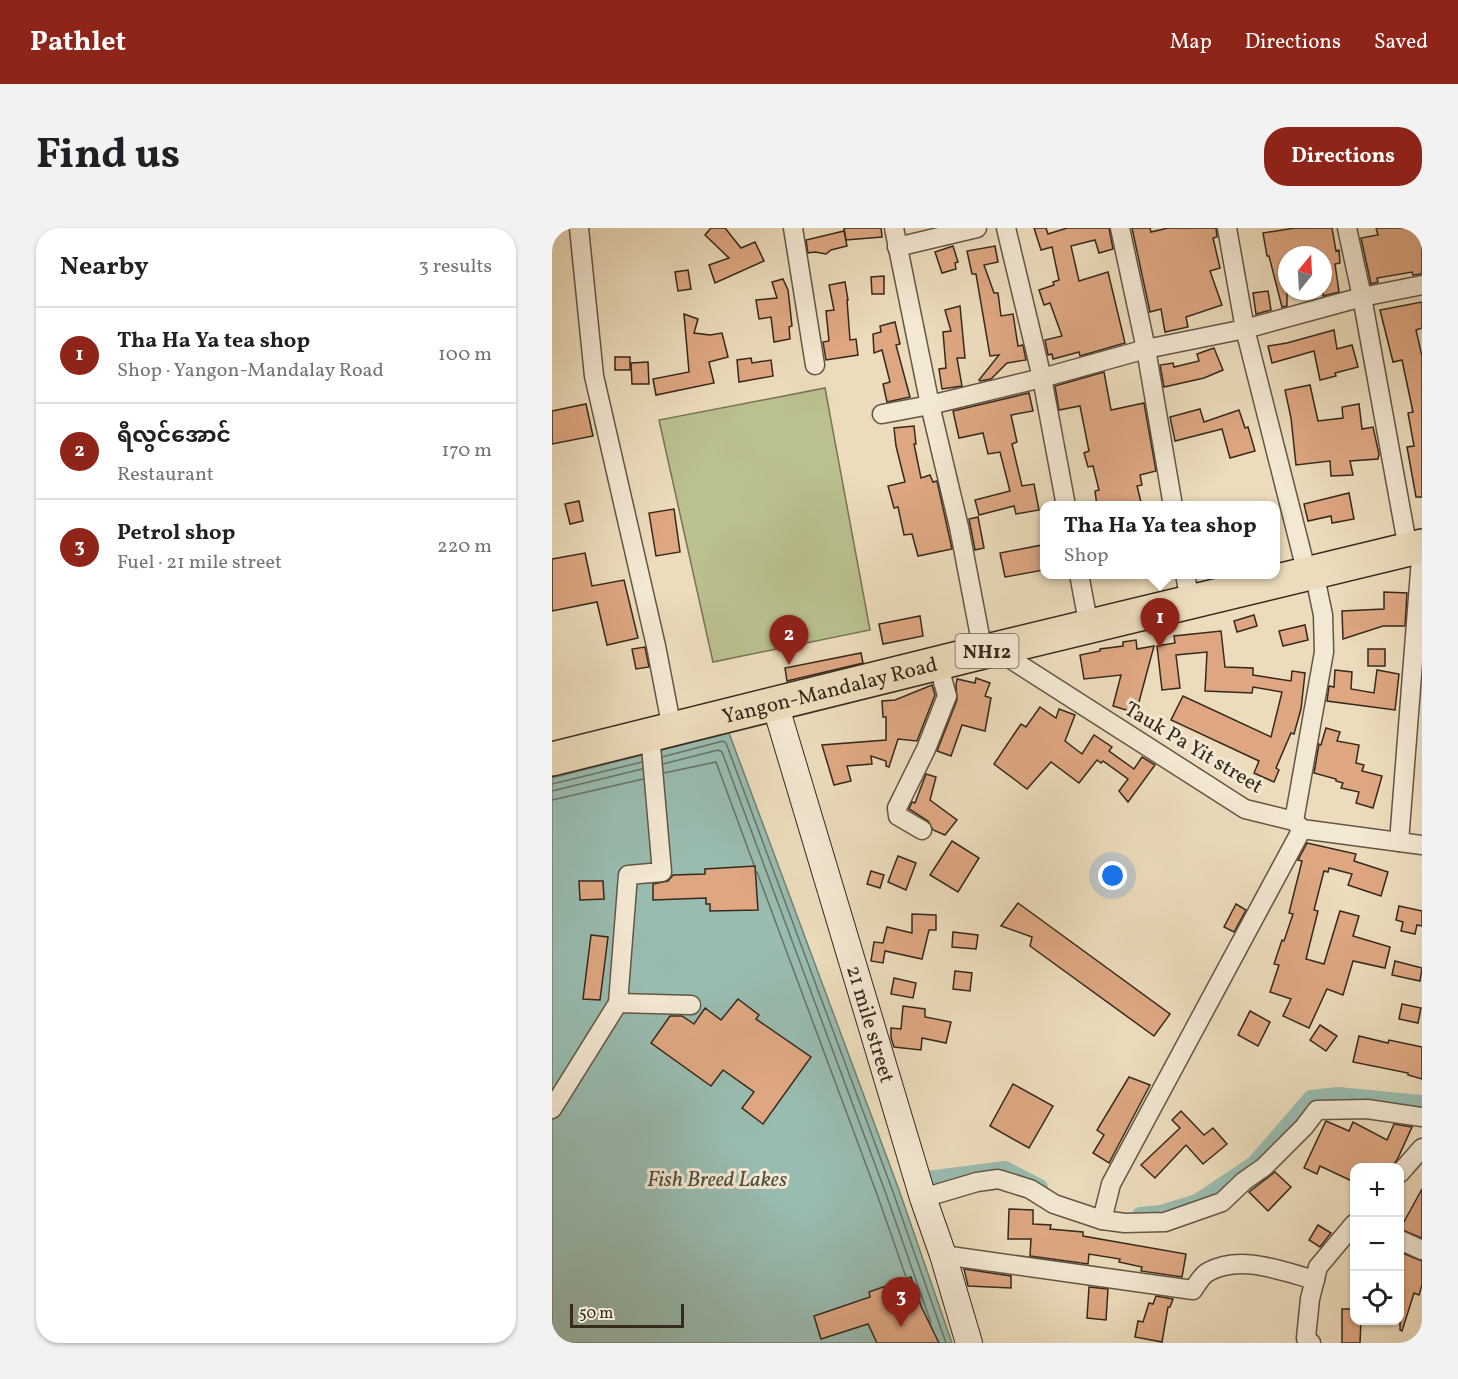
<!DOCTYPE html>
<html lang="en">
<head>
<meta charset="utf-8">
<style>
	body { margin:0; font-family:Vollkorn,"Noto Sans Myanmar",serif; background:#f2f2f2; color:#202124 }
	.controls { position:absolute; right:18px; bottom:18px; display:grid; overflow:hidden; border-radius:12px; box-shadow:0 2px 4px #0004 }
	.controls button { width:54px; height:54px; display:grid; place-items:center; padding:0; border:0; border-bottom:2px solid #e0e0e0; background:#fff; color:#202124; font:30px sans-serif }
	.compass { position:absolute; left:726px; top:18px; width:54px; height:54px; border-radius:50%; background:#fff; box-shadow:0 2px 4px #0004; rotate:18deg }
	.scale { position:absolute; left:18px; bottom:15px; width:114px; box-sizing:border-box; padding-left:6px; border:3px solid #36291d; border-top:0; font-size:16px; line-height:21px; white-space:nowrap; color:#36291d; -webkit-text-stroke:4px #f3e8d3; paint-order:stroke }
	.you { position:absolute; left:561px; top:648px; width:21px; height:21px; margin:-15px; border:4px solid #fff; border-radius:50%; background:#1a73e8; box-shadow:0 0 0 9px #1a73e833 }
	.badge { display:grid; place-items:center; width:39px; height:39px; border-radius:50%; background:#8f2418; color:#fff; font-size:20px; font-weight:700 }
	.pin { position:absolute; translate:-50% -50px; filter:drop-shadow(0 2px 3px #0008) }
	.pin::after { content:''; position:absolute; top:32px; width:21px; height:18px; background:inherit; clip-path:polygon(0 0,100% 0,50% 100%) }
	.popup { position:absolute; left:488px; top:273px; width:240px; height:78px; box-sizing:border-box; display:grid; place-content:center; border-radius:12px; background:#fff; filter:drop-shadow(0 2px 4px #0005); font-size:20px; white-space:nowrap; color:#757577 }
	.popup b { font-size:22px; color:#202124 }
	.popup::after { content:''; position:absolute; left:50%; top:100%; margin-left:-12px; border:12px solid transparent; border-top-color:#fff }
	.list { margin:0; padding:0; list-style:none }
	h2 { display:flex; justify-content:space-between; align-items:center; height:78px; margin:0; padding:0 24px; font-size:26px }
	h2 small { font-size:20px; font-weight:400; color:#757577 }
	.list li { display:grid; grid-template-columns:39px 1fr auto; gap:18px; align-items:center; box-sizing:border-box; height:96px; padding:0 24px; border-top:2px solid #e0e0e0 }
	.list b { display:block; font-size:22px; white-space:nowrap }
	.list p { margin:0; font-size:20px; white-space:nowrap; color:#757577 }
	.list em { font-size:20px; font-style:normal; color:#757577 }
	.icon { flex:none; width:33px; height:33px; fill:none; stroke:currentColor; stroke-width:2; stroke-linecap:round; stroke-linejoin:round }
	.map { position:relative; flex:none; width:870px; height:1115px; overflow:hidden; border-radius:24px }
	header { display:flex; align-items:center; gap:36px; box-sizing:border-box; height:84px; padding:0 30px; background:#8f2418; color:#fff }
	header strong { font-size:28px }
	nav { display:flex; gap:33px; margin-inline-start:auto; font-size:21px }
	.intro { display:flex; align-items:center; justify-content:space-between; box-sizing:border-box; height:144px; padding:0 36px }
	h1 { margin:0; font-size:42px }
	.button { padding:15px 27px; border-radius:24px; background:#8f2418; color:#fff; font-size:21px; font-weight:700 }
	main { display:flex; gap:36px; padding:0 36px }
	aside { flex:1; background:#fff; border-radius:24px; box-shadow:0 2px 4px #0004 }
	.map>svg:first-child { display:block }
</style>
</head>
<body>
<header>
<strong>Pathlet</strong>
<nav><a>Map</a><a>Directions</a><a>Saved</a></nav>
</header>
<div class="intro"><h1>Find us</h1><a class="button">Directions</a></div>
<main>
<aside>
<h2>Nearby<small>3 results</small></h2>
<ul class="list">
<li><span class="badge">1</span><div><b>Tha Ha Ya tea shop</b><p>Shop · Yangon-Mandalay Road</p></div><em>100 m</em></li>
<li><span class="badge">2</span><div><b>ရီလွင်အောင်</b><p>Restaurant</p></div><em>170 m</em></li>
<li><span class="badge">3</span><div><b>Petrol shop</b><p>Fuel · 21 mile street</p></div><em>220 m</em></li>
</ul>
</aside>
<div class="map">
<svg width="870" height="1115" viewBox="0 0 870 1115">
	<rect width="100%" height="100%" fill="#ecdcbb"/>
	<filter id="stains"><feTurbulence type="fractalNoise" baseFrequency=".00333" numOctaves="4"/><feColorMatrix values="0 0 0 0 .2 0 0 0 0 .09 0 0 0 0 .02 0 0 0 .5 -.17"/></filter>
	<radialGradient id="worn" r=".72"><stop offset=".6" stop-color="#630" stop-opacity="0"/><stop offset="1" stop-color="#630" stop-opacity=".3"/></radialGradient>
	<polygon fill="#bac08e" stroke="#787456" stroke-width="1.5" points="273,160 318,402 161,434 107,192"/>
	<polygon fill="#99bcb0" stroke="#718175" stroke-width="1.5" points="177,505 347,962 400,1115 0,1115 0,550"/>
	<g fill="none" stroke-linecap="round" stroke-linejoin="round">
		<g stroke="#687266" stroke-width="1.5">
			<polyline points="110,529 171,513 174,515 341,964 394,1115"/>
			<polyline points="111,536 166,522 170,524 334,966 379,1095"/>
			<polyline points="112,545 164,534 202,637"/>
			<polyline points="0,556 90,534"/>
			<polyline points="0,563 90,541"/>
			<polyline points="0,572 91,551"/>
			<polyline points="205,644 326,969 354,1049"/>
		</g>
		<g stroke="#99bcb0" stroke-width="16">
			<polyline points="376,951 453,941 488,959"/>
			<polyline points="588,987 609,985 645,974 702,936 759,870 786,867 870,875"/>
		</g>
	</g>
	<g fill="#dea782" stroke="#36291d" stroke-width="1.5">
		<polygon points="159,0 173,0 189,20 203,14 212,33 163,55 157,37 177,30 153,7"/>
		<polygon points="292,0 329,0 330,9 294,12"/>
		<polygon points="482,0 494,0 496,6 515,0 557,0 561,21 547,25 543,12 519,18 527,53 556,44 573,115 528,128 527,124 501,131 500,126 496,127 493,112 510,108 498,75 492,77 487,62 502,57 501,54 507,52 500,19 489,22"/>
		<polygon points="580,0 598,0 599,4 616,0 664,0 665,9 661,10 668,40 658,43 670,77 634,89 636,99 613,104 609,81 598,84"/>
		<polygon points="743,0 780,0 784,23 787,22 788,35 783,36 787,64 771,68 771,27 735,27 735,78 730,79 717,28 715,28 711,5"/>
		<polygon points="824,0 870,0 870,46 861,47 860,44 825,50 826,54 819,56 809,10 826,7"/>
		<polygon points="292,3 295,18 279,22 274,26 263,24 256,25 254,12"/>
		<polygon points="401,18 406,34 403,35 404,41 390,45 383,24"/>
		<polygon points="443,18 446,34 432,37 442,65 446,65 449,88 461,86 466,118 471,117 474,132 455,135 439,151 428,153 427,152 447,127 438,128 424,46 420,46 415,23"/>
		<polygon points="136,42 139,61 126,63 123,44"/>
		<polygon points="332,48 332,66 320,66 319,49"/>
		<polygon points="231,51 236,62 240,98 237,99 238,111 222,114 219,89 207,91 204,72 225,70 220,54"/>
		<polygon points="293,54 296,72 295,72 298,112 304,111 306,127 274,132 271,114 277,113 274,83 282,82 277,57"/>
		<polygon points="716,63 719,82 704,86 701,65"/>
		<polygon points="870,74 870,100 864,102 870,128 870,269 864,269 855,219 862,218 856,185 861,184 850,132 841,134 828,82"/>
		<polygon points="408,78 413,130 405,130 410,158 390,161 387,141 394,140 391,104 399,103 393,82"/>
		<polygon points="132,86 146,91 142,105 158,107 170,105 176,129 157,134 162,155 104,167 101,151 137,144"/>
		<polygon points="343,94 348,116 344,117 358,169 335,174 331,156 338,154 330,122 322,125 321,106 329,104 328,98"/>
		<polygon points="782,102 785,121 800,117 806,139 783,145 784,148 768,152 762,123 720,135 716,118 735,115"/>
		<polygon points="662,120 671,142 652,150 612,159 608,137 621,135 622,139 647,133 645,126"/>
		<rect x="63" y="129" width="15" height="13"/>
		<polygon points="199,130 200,135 219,132 221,148 187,154 185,132"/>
		<polygon points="96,134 97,156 80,156 79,135"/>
		<polygon points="552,144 559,182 592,175 604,243 588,247 590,257 585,258 590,278 545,278 543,263 547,262 541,238 536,239 532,225 537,223 528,178 507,182 503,158"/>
		<polygon points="758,157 766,193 791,190 790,179 807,176 810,201 821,199 827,226 826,231 798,233 801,247 779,248 778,233 744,237 739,190 733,162"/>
		<polygon points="477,165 481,183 459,187 465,214 460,216 470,258 482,256 487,282 464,286 462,278 427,287 423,272 458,263 448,224 436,226 431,205 407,210 401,183"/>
		<polygon points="34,176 41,208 0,216 0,183"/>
		<polygon points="648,181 652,194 687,182 693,200 696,199 703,223 678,230 670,201 623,213 618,189"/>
		<polygon points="362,198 364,216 362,216 369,250 378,247 381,254 385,253 400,321 366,328 360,306 352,307 346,279 342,280 336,258 353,254 344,218 342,200"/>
		<polygon points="797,265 802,291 780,295 779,288 756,293 752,276"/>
		<polygon points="27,273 31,293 18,296 13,276"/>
		<polygon points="122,281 128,324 104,328 97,285"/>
		<polygon points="426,289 432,320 423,322 417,291"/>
		<polygon points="490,317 492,342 453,349 448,325"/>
		<polygon points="33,325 40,358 72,352 86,410 55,417 45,374 0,383 0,331"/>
		<polygon points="832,364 855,365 853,398 831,398 791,411 790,383 832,381"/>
		<polygon points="702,387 705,398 685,404 682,393"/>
		<polygon points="368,388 371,408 331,416 327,396"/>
		<polygon points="753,397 756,412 731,418 727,403"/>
		<polygon points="669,403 673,439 701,440 701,447 739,453 740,443 753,445 749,481 742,506 739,505 724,540 727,542 722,554 702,545 707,533 619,492 631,468 719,509 730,464 701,459 700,465 653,463 655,424 624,427 628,460 610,462 605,418 623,415 622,408"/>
		<polygon points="584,412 585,421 602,418 584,485 561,478 569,447 532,451 528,427 548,423 548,421 571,418 571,414"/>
		<polygon points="93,419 97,439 84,441 80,421"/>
		<rect x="816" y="421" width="17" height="17"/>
		<polygon points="309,425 311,435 235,453 233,440"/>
		<polygon points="783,442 800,444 799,461 822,465 825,442 847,446 843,482 775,473 777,458 782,459"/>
		<polygon points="424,450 438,455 433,468 439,470 433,503 410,497 399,528 385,523 405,472 404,457 405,451 423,455"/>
		<polygon points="380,457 383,467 365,513 346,511 337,539 334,538 334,533 319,528 320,536 295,538 299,553 282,557 270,517 334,512 334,489 331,489 330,473 343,472"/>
		<polygon points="488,479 504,490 507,481 523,487 513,513 530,526 542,507 560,519 557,523 582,541 590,529 603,537 576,574 567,563 576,551 551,533 549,535 545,532 527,555 499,534 475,561 442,536 469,496 474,499"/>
		<polygon points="774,500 788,504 785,513 807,517 804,535 812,537 810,543 830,548 821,580 804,575 807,564 789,560 791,555 784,553 784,551 762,545 767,516 769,517"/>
		<polygon points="374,546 384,549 378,572 405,592 393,607 381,602 376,593 357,581 360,574 363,575"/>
		<polygon points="400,613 427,630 406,664 378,647"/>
		<polygon points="755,615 804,626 802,633 836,644 829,668 796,657 800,646 777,640 776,644 772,643 762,682 766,683 754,731 772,736 788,683 807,688 801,708 838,719 833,740 801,733 791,767 775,761 757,800 731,788 739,771 718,764 727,737 722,736 730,712 732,713 741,686 737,685 750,633 746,632"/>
		<polygon points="346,628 364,635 354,662 336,654"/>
		<polygon points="203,638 206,682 158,683 158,676 154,676 154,670 101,672 101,656 116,653 121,647 153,646 153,641"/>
		<polygon points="319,643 332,647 328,660 315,656"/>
		<polygon points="27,653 51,653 52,671 28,672"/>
		<polygon points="466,675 618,786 602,808 478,718 480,709 449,698"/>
		<polygon points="684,676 694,682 682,704 672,699"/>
		<polygon points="847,678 870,683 870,698 865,697 863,706 849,703 851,694 844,692"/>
		<polygon points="360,686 384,687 384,702 377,702 370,731 333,723 331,735 319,733 322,714 331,715 335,699 360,705"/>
		<polygon points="401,704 426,707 424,721 400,719"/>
		<polygon points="39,707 56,709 48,772 31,771"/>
		<polygon points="843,733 870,740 868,753 840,747"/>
		<polygon points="403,743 420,745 418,763 401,761"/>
		<polygon points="342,750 364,755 361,770 339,766"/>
		<polygon points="186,771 207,787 204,791 259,829 211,896 190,880 202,864 171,842 159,858 99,815 118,788 130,788 142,796 153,780 169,792"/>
		<polygon points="850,776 869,780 866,795 847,791"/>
		<polygon points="351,778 373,781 373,789 399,794 394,815 370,810 369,822 342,819 339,810 339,800 349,801"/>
		<polygon points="698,783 718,794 706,818 686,807"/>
		<polygon points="768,797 785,808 774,823 758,812"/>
		<polygon points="807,808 836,815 837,812 870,819 870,851 856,847 856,845 801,834"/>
		<polygon points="577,849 598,857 557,935 541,925 552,907 545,902"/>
		<polygon points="461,856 501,878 477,920 438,898"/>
		<polygon points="629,883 652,907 661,900 675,916 651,936 634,917 603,950 589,937 628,900 620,892"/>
		<polygon points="774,893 797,903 801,894 835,912 842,896 860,899 845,932 839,939 802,939 802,954 768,938 765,946 752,940"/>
		<polygon points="723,944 739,959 716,983 697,964"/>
		<polygon points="870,961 870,1010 848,1001"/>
		<polygon points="457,981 481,982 481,996 499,997 498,1001 531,1004 531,1008 634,1026 630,1049 589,1043 590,1039 567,1034 568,1031 537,1026 536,1036 478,1028 479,1011 456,1011"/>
		<polygon points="766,997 779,1005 768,1019 757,1012"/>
		<polygon points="848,1024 870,1033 870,1057 867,1067 862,1065 850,1103 848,1102"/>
		<polygon points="412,1041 459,1048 459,1060 416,1058"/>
		<polygon points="359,1049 369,1078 387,1115 325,1115 316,1096 269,1111 262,1088 318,1069 317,1064"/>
		<polygon points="537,1059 556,1061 554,1092 535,1090"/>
		<polygon points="604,1068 621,1071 618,1079 616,1079 610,1114 583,1109 586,1093 591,1094 597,1075 601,1076"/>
		<polygon points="790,1081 802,1081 802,1092 809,1092 808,1115 790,1115"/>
	</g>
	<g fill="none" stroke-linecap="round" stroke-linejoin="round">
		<defs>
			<g id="street">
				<polyline points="27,0 42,148 104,418 120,501"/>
				<polyline points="241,0 263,137"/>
				<polyline points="342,0 378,177 407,299 431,424"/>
				<polyline points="454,0 490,150 514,278"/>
				<polyline points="568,0 594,121 621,278"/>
				<polyline points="675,0 693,101 755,346"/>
				<polyline points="795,0 810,69 856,321"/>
				<polyline points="345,19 425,0"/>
				<polyline points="330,186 378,177 490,150 594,121 693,101 810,69 870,57"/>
				<polyline points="527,346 537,399"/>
				<polyline points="633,346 638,374"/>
				<polyline points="443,421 693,581 742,593 750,601 870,617"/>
				<polyline points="742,593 772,424 771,387 762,344"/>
				<polyline points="370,602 346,588 345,580 374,521 395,468 386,435"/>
				<polyline points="847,614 870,318"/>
				<polyline points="66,775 139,777"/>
				<polyline points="0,881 66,775 76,647 110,644 98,507"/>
				<polyline points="848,945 870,920"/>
				<polyline points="371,970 425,954 446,951 478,961 502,976 550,992 573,995 613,994 670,974 692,953 712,939 752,899 765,882 815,881 870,889"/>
				<polyline points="550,992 559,956 750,601"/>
				<polyline points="848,1012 870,1022"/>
				<path d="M391 1027 641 1062C645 1056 650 1047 656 1044 689 1026 729 1043 763 1052"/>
				<polyline points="759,1115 754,1110 758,1071 766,1039 802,996"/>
			</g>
			<g id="secondary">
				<path id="s1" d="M223 476 371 970 391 1027 417 1115"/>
			</g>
			<g id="highway">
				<path id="s2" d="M0 531 431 424 870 318"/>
			</g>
		</defs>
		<use href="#street" stroke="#645644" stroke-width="21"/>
		<use href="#secondary" stroke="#36291d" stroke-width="28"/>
		<use href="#highway" stroke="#36291d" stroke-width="36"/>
		<use href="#street" stroke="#f3e8d3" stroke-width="18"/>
		<use href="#secondary" stroke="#f3e8d3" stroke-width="26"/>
		<use href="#highway" stroke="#ecdcbb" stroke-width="33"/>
	</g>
	<g text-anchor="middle" stroke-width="6" stroke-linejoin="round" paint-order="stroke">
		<rect fill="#f3e8d3" stroke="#6f6254" stroke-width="1.5" x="403.5" y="406" width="63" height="34" rx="4.5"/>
		<g font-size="20" font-weight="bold" fill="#36291d">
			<text x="435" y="430">NH12</text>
		</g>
		<g font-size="21" fill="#36291d" stroke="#f3e8d3">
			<text dy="7" stroke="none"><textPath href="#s2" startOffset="286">Yangon-Mandalay Road</textPath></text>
			<text transform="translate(642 519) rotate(31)" y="7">Tauk Pa Yit street</text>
			<text dy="7" stroke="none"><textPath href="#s1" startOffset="334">21 mile street</textPath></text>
		</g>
		<g font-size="22" font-style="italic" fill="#4f4e42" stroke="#f3e8d3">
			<text x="165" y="958">Fish Breed Lakes</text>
		</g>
	</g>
	<rect width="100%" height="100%" filter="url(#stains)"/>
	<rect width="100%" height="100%" fill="url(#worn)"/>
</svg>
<div class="controls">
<button>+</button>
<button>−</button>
<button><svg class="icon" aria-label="locate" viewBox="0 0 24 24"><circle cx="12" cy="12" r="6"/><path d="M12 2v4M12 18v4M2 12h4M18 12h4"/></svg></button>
</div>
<svg class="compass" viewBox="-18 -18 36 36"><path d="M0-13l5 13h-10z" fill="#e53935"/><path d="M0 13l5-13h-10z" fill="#757577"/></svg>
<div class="scale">50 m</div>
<div class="you"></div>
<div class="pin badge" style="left:608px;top:420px">1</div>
<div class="popup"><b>Tha Ha Ya tea shop</b>Shop</div>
<div class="pin badge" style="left:237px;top:437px">2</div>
<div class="pin badge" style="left:349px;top:1099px">3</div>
</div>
</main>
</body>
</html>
